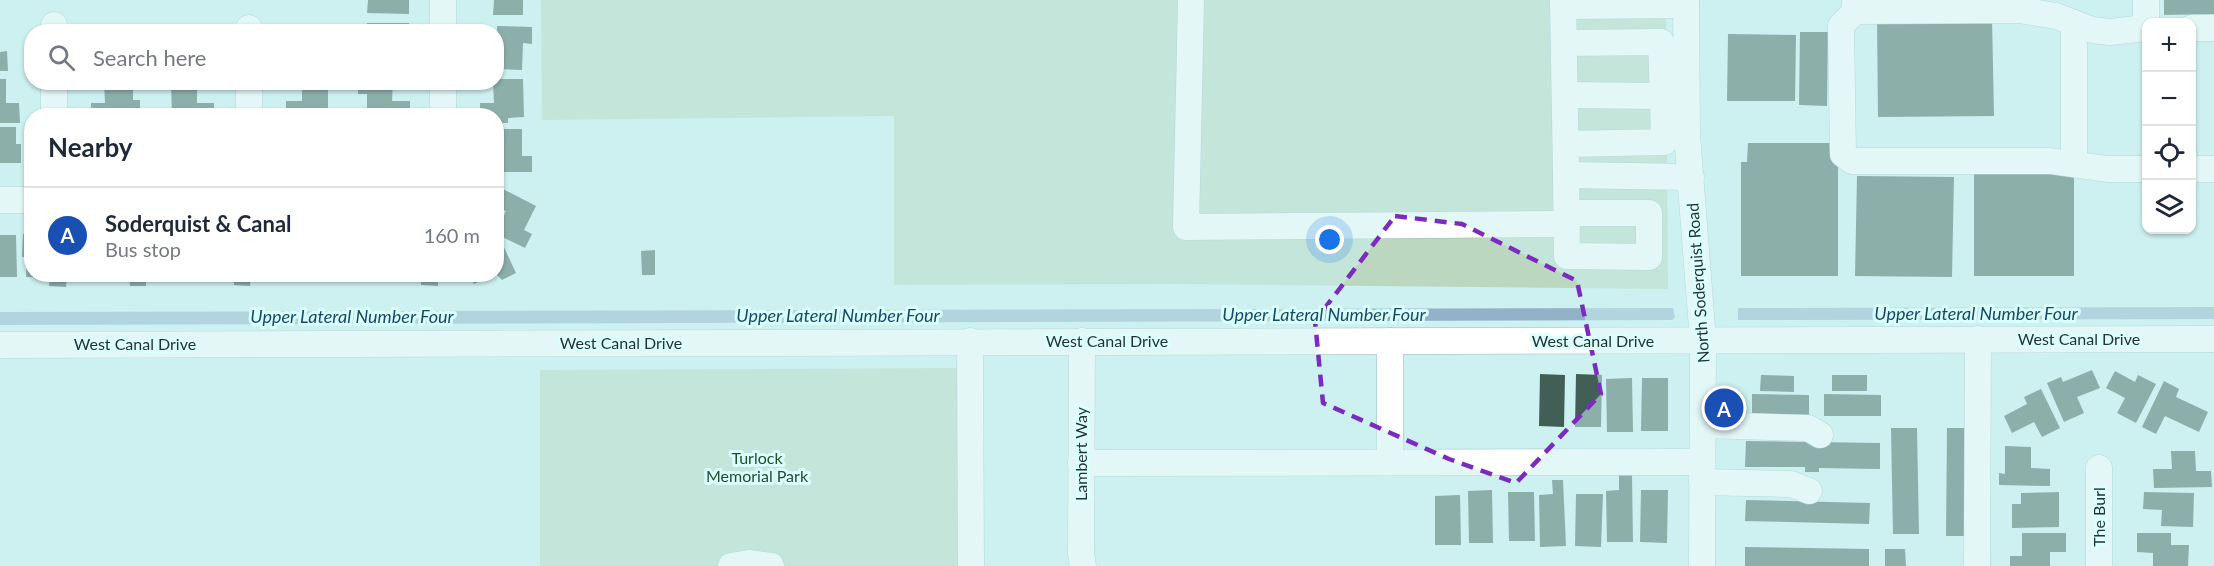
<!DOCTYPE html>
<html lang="en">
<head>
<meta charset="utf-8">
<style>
	body { margin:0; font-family:Lato,sans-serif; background:#f6f6f7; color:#1f2937 }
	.controls { position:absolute; right:18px; top:18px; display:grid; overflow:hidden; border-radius:12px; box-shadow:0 2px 4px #0004 }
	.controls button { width:54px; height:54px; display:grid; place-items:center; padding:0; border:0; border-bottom:2px solid #e0e1e3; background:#fff; color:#1f2937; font:30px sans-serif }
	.you { position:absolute; left:1330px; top:240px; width:21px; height:21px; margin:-15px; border:4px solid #fff; border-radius:50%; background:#1a73e8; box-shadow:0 0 0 9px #1a73e833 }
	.badge { display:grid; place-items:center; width:39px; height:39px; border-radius:50%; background:#b45309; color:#fff; font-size:20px; font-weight:700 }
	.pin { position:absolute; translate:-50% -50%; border:3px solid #fff; box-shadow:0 2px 6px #0006 }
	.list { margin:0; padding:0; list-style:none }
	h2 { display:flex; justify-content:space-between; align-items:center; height:78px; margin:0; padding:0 24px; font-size:26px }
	h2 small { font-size:20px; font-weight:400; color:#747a83 }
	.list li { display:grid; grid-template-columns:39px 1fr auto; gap:18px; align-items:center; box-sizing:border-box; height:96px; padding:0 24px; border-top:2px solid #e0e1e3 }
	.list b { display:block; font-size:22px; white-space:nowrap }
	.list p { margin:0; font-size:20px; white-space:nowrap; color:#747a83 }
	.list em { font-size:20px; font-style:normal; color:#747a83 }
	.icon { flex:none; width:33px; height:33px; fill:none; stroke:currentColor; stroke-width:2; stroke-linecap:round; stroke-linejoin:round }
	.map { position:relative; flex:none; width:2214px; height:566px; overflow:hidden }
	.search { position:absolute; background:#fff; box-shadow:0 2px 4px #0004; left:24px; top:24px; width:480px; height:66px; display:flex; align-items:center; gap:15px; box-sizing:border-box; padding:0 21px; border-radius:24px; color:#747a83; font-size:22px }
	.panel { position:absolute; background:#fff; box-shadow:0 2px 4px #0004; left:24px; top:108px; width:480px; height:174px; border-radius:24px }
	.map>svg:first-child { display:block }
</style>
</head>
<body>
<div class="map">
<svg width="2214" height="566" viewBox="0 0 2214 566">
	<rect width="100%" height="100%" fill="#ccf1f0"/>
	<g fill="#bbd7bf">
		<polygon points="541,0 1666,0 1668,289 1177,284 894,285 894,116 542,120"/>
		<polygon points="960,368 959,566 540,566 540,370"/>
	</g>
	<g fill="#93b1c7">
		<polygon points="2214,307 2214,319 1738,320 1738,308"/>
		<polygon points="1673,308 1675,317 1672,320 0,325 0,312"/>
	</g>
	<g fill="#425f55">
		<polygon points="368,0 409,0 409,14 367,13"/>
		<polygon points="494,0 523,0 523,15 493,15"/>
		<polygon points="2164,0 2214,0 2214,14 2164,15"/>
		<polygon points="1992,18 1994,116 1878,117 1877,20"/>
		<rect x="367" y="23" width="42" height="9"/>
		<polygon points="311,25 341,26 340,32 311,32"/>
		<polygon points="119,26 146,27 146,32 118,32"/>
		<polygon points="189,26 189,32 159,32 159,27"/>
		<polygon points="497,26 532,27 532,44 523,43 522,70 496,69"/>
		<polygon points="1800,32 1828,32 1827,106 1799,105"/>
		<polygon points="1728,34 1796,35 1795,101 1727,101"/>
		<polygon points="7,51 8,71 0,71 0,52"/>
		<polygon points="0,79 6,79 6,103 19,103 20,123 0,123"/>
		<polygon points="496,79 523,79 524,117 508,118 508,123 496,123 496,116 480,116 480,103 494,103 493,82 496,82"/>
		<polygon points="104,82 133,82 133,100 140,100 140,115 91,116 91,103 105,103"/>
		<polygon points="171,82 197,82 197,103 214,103 214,116 172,116"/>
		<polygon points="302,82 345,82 345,90 328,90 328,116 286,116 286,101 302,101"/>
		<polygon points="358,82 393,82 392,101 410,101 410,116 367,116 367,94 358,94"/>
		<polygon points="0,127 16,127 16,144 21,144 21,163 0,163"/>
		<polygon points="496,129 522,129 522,156 532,156 532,172 497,172"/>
		<polygon points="1748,143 1838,143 1838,276 1741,276 1741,162 1747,162"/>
		<rect x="1974" y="174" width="100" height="102"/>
		<polygon points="1857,176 1954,177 1952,277 1855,276"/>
		<polygon points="499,187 536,206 524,230 532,234 525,248 496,234 506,211 496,206"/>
		<polygon points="23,234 32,235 32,274 67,274 66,287 49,286 50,277 26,277 27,257 22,257"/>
		<polygon points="0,235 16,235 17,277 0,277"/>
		<polygon points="502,243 516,273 502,280 496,274 496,246"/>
		<polygon points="655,250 655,275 642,275 641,251"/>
		<polygon points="87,274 122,274 122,281 87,280"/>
		<polygon points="129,274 146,274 146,286 130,286"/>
		<rect x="179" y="274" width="36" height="3"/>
		<polygon points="234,274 251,274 250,286 234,285"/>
		<polygon points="290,274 328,274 328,278 290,277"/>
		<polygon points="421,274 438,274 438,286 421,285"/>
		<polygon points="469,274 494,274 474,284"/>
		<polygon points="2092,370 2100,388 2077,397 2084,413 2064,422 2047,383 2061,377 2063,382"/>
		<polygon points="2115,371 2135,382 2138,375 2156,384 2136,423 2117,413 2125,398 2106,388"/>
		<polygon points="1540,374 1565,375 1564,427 1539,426"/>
		<polygon points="1576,374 1602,375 1601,427 1575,427"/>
		<polygon points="1761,375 1794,376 1794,392 1760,391"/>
		<rect x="1832" y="375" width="35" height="16"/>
		<polygon points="1632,378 1633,432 1607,432 1606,379"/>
		<polygon points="1642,378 1668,378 1668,431 1641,431"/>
		<polygon points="2164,381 2179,389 2176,397 2208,412 2199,432 2165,416 2156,434 2142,427"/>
		<polygon points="2041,389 2060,428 2042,437 2034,422 2012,433 2004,416 2027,404 2024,397"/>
		<polygon points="1752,394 1809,395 1809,416 1752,415"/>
		<polygon points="1824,394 1881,395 1881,416 1824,416"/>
		<polygon points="1891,428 1917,428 1919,534 1893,534"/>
		<polygon points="1947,428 1970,428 1971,536 1946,536"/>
		<polygon points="1746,441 1880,443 1880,469 1819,468 1819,472 1805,472 1805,467 1745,467"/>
		<polygon points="2005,446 2031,447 2031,468 2050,469 2050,486 1999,485 1999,473 2005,474"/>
		<polygon points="2171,451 2195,451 2196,471 2211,471 2212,487 2154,488 2153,469 2172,469"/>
		<polygon points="1619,475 1632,475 1633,542 1607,542 1606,491 1619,490"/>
		<polygon points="1552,480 1563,480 1566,546 1540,547 1539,495 1553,494"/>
		<polygon points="1492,490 1493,543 1469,543 1468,491"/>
		<polygon points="1641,490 1668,490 1667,543 1640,542"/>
		<polygon points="1508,492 1534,492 1535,541 1509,541"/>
		<polygon points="2059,492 2059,527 2012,528 2012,504 2021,504 2021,493"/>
		<polygon points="2144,492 2194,493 2193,527 2161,526 2162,510 2143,509"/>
		<polygon points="1576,494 1603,494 1601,547 1575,546"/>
		<polygon points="1460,495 1461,545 1435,545 1435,496"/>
		<polygon points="1746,500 1870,503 1869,524 1745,521"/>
		<polygon points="2022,533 2066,533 2066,552 2050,552 2050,566 2010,566 2010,556 2022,556"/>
		<polygon points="2137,533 2171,533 2171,545 2189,545 2188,566 2153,566 2153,553 2137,552"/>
		<polygon points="1745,547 1869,549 1869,566 1745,566"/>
		<polygon points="1885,549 1905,549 1906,566 1885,566"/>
	</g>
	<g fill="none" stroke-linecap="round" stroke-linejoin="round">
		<defs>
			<g id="minor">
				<polyline points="1191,0 1186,227 1567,224"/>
				<polyline points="1563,0 1566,175 1691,177"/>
				<polyline points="1686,0 1687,135 1703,341 1702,566"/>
				<polyline points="1855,0 1855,11 2019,10 2056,16 2092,30 2110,32 2146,28"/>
				<polyline points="2146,0 2146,28"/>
				<polyline points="1563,6 1686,5"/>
				<polyline points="1855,11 1841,26 1843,154 1852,161 2050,161 2107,169 2146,169"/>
				<polyline points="54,25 54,32"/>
				<polyline points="2192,28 2214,28"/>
				<polyline points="249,32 249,28"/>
				<polyline points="443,32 443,0"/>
				<polyline points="1564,43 1661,42 1663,96 1565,95"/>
				<polyline points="54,82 54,116"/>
				<polyline points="249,116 249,82"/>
				<polyline points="443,116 443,82"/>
				<polyline points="1566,144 1664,142 1663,96"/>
				<polyline points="2074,164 2074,23"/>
				<polyline points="2192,169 2214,169"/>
				<polyline points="1566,175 1567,256 1649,257 1649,213 1567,213"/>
				<polyline points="0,200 32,200"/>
				<polyline points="970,341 971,566"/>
				<polyline points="1082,341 1081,554 1083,566"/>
				<polyline points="1390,341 1390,462"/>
				<polyline points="0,345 2214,339"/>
				<polyline points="1703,425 1808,428 1820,435"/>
				<polyline points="1081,463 1702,462"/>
				<polyline points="1702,482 1791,484 1809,491"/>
				<polyline points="731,566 749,563 771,566"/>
				<polyline points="1977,566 1978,339"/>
				<polyline points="2099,566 2099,468"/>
			</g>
		</defs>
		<use href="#minor" stroke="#99bcbb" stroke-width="27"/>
		<use href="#minor" stroke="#fff" stroke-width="26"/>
	</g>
	<path d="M0 0H2214V566H0ZM1395 216 1462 224 1577 281 1601 394 1516 483 1449 459 1323 403 1315 321Z" fill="#ccf1f0" fill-opacity=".55" fill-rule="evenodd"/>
	<path fill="none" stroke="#7b2cbf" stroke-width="4.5" stroke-dasharray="12 8" stroke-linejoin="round" d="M1395 216 1462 224 1577 281 1601 394 1516 483 1449 459 1323 403 1315 321Z"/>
	<g text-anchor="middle" stroke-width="6" stroke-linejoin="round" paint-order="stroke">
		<g font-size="16" fill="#253333" stroke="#dafffd">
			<text transform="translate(1698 283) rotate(-94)" y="6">North Soderquist Road</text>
			<text x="2079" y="345">West Canal Drive</text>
			<text x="1107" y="347">West Canal Drive</text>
			<text x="1593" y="347">West Canal Drive</text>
			<text x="621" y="349">West Canal Drive</text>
			<text x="135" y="350">West Canal Drive</text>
			<text transform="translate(1081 454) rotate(-90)" y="6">Lambert Way</text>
			<text transform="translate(2099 517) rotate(-90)" y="6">The Burl</text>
		</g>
		<g font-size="16" fill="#214e2c" stroke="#dafffd">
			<text x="757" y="464">Turlock<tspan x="757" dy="18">Memorial Park</tspan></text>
		</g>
		<g font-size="18" font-style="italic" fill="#154a69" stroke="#dafffd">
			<text x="1976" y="320">Upper Lateral Number Four</text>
			<text x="1324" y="321">Upper Lateral Number Four</text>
			<text x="838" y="322">Upper Lateral Number Four</text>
			<text x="352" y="323">Upper Lateral Number Four</text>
		</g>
	</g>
</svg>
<div class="controls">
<button>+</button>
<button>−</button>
<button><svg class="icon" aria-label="locate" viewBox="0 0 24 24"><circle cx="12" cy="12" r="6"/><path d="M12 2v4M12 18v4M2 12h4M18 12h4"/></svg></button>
<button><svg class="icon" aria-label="layers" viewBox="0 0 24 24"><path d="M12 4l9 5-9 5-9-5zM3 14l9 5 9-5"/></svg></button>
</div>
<div class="you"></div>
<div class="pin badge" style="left:1724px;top:408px;background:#1a4fb4">A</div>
<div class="search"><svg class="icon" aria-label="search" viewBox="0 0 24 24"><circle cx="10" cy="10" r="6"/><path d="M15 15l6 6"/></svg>Search here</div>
<section class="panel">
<h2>Nearby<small></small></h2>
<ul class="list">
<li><span class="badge" style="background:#1a4fb4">A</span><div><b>Soderquist &amp; Canal</b><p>Bus stop</p></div><em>160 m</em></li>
</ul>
</section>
</div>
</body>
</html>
